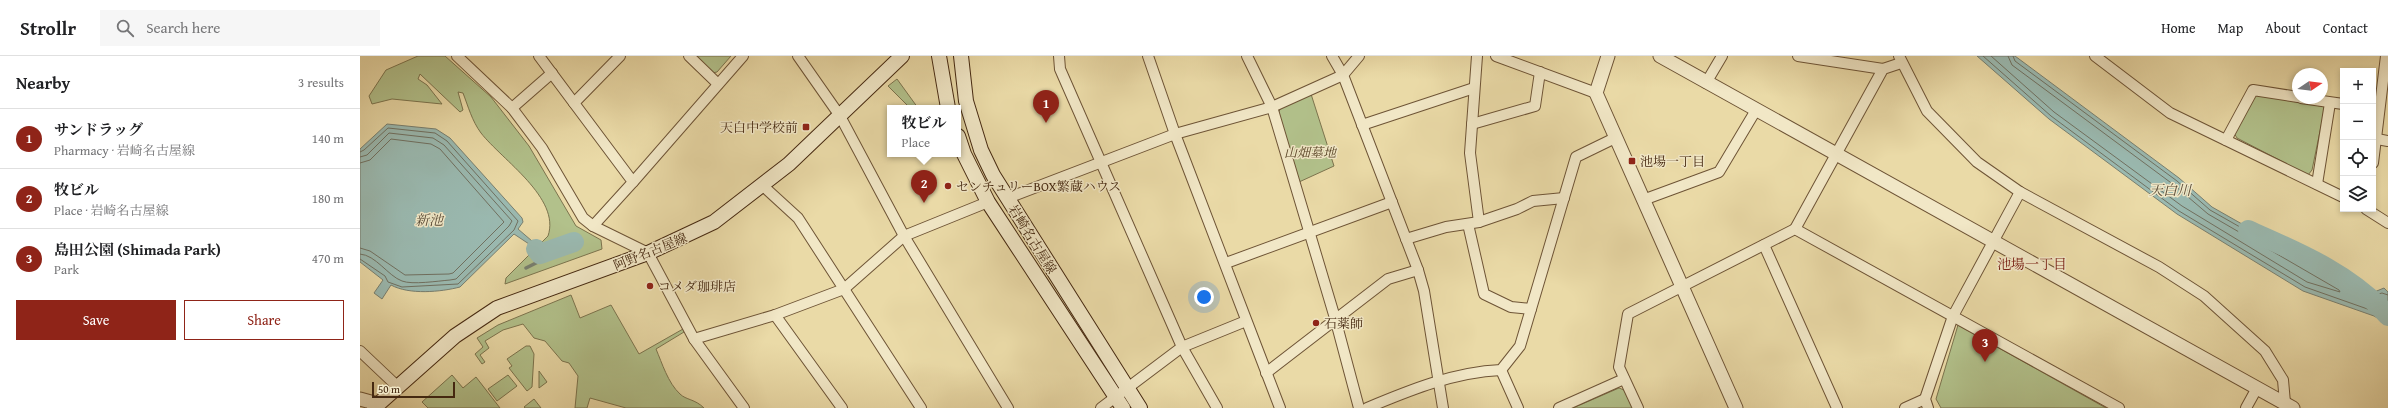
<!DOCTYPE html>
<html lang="en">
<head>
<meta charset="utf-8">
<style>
	body { margin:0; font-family:"Gentium Book Plus","Noto Serif JP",serif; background:#f6f6f6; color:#202124 }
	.controls { position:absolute; right:12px; top:12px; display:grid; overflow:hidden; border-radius:0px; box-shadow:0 2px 6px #0003 }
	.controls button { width:36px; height:36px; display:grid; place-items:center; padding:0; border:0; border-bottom:1px solid #e0e0e0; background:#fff; color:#202124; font:20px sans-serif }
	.compass { position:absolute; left:1932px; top:12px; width:36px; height:36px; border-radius:50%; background:#fff; box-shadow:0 2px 6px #0003; rotate:77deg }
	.scale { position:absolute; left:12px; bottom:10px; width:83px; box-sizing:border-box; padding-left:4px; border:2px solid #452810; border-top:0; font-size:11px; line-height:14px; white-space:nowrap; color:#452810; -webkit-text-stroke:3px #f1e7c6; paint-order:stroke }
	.you { position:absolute; left:844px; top:241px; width:14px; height:14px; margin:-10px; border:3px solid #fff; border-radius:50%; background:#1a73e8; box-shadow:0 0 0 6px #1a73e833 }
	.badge { display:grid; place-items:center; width:26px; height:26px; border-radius:50%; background:#8f2418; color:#fff; font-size:13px; font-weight:700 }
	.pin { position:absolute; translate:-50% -33px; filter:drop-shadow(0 1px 2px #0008) }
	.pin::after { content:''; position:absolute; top:21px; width:14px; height:12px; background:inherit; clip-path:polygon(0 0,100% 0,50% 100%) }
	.popup { position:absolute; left:527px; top:49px; width:74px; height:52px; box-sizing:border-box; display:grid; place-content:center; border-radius:0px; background:#fff; filter:drop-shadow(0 1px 3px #0005); font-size:13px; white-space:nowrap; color:#757577 }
	.popup b { font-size:15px; color:#202124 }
	.popup::after { content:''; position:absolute; left:50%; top:100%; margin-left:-8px; border:8px solid transparent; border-top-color:#fff }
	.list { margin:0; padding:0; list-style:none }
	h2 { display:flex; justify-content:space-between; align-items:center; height:52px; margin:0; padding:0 16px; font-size:17px }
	h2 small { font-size:13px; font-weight:400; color:#757577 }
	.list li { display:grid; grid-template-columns:26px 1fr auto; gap:12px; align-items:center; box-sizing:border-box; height:60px; padding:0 16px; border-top:1px solid #e0e0e0 }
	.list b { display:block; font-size:15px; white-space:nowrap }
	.list p { margin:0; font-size:13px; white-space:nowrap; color:#757577 }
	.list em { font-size:13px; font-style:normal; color:#757577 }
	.actions { display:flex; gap:8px; padding:12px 16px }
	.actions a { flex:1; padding:9px 0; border:1px solid #8f2418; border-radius:0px; text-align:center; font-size:14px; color:#8f2418 }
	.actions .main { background:#8f2418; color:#fff }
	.icon { flex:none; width:22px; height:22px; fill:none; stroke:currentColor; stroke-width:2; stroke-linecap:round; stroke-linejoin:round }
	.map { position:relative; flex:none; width:2028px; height:352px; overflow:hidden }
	header { display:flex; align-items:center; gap:24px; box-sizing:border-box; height:56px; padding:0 20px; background:#fff; border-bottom:1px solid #e0e0e0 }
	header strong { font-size:19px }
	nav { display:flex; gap:22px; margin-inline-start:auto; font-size:14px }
	.search { width:280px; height:36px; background:#f6f6f6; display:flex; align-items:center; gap:10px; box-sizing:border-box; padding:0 14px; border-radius:0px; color:#757577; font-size:15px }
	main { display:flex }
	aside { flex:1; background:#fff }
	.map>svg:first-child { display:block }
</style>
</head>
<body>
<header>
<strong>Strollr</strong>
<div class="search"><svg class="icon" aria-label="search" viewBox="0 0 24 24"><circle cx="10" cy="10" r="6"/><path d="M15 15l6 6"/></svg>Search here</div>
<nav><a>Home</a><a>Map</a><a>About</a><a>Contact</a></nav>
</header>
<main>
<aside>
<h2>Nearby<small>3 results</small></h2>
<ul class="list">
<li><span class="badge">1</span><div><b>サンドラッグ</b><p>Pharmacy · 岩崎名古屋線</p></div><em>140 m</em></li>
<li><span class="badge">2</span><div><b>牧ビル</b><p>Place · 岩崎名古屋線</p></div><em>180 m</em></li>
<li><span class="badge">3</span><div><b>島田公園 (Shimada Park)</b><p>Park</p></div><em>470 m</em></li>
</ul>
<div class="actions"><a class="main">Save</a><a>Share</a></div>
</aside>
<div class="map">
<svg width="2028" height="352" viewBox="0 0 2028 352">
	<rect width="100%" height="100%" fill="#eadaa7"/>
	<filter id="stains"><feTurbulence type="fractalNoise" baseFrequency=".005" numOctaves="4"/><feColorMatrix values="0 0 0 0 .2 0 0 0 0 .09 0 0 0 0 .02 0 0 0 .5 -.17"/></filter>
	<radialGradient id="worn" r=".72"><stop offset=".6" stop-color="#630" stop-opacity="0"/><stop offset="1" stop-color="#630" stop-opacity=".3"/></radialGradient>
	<g fill="#b2c18b" stroke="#7c744e">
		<path d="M58 0H85L131 41 169 90 216 170 241 184 242 193 145 228 146 222 188 180C201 142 142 104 121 77 112 65 108 50 103 37L98 36 103 54 100 56 60 18 58 23 67 29 82 48 32 43 12 48 9 40 26 14Z"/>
		<polygon points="333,0 371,0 357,16 352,17"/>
		<polygon points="537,23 558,52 550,52 528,30"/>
		<polygon points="1895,37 1965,51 1952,114 1948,119 1877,82 1874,77"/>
		<polygon points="951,38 974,110 939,126 918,57 921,52"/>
		<path d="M211 239 220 262 251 249 279 298 323 273 324 276 296 293C302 307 308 327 320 338 326 344 335 343 344 352H266L230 342 227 352H215L218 320 209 307 202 305 185 285 174 282 163 268 143 274 125 285 129 292 120 299 125 306 122 308 115 298 123 291 117 282 138 269Z"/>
		<polygon points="1598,269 1746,352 1581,352 1576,343"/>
		<polygon points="166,290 170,290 174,298 172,331 167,335 149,312 152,310 147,303"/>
		<polygon points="179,315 187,326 179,332"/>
		<polygon points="92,319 103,332 116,321 140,352 68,352 62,346"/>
		<polygon points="148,319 157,330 137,345 128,333"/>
		<polygon points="1259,332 1264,334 1273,352 1213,352"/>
		<polygon points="174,343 181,352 165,352 164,351"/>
	</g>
	<g fill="#9ab9b0" stroke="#787f70">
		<polygon points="1617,0 1655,0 1819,122 1852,151 2007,239 2024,232 2028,236 2028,268 2014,260 1943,235 1817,158 1689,63"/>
		<path d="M27 68 76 73 90 82 162 162 163 166 158 173 172 185 169 188 154 178 100 231C81 236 49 239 31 229L22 243 14 237 23 224 0 206V93Z"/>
	</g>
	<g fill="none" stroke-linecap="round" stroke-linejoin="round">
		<g stroke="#707060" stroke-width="1">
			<polyline points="1623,0 1691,60 1819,155 1945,231 2016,256 2028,263"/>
			<polyline points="1631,0 1694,56 1822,150 1947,226 1980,236 1979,234 1848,158 1814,129 1652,9 1648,0"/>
			<polyline points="1653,0 1655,5 1817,125 1850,154 2005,242 2022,237 2028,239"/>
			<polyline points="0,96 4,94 28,72 75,77 87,85 158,165 154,174 98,228 42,231 28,226 25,220 0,203"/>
			<path d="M0 101 7 99 29 77 73 82 84 89 152 165 149 170 96 223 90 224C78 225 52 229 42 225 28 220 16 199 0 198"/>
			<polyline points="0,107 10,104 31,83 71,88 80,93 144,166 93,217 89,218 45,219 10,195 0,192"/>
		</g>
		<polyline stroke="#787f70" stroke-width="3.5" points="166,212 190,200"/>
		<g stroke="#9ab9b0" stroke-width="20">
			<path d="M1888 174C1938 196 1991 218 2028 260"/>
			<polyline points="176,193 180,198 214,186"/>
		</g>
		<defs>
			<g id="minor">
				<polyline points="97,0 152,52 182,92 223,162 233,170 288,197 334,283 384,352"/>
				<polyline points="179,0 214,47"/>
				<polyline points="329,0 358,28"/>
				<polyline points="438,0 480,60 544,180 648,352"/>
				<polyline points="699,0 700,13 822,291 857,352"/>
				<polyline points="788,0 815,78 920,352"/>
				<polyline points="887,0 912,51 975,262 999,352"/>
				<polyline points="972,0 983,19 1058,214 1064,235 1083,352"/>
				<polyline points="1117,0 1110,97 1119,166"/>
				<polyline points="1136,0 1236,37"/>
				<polyline points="1438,0 1523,13"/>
				<polyline points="1539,0 1567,55 1617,106 1660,136 1799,211 1844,240 1905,295 1923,324 1925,347"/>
				<polyline points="1735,0 1810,57 1983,141"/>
				<polyline points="1346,27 1362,0"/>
				<polyline points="1941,42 1983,48"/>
				<polyline points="152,52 192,17"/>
				<polyline points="1112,68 1175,50 1180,16"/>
				<polyline points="1002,69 1114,32"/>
				<polyline points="2017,83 2028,85"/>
				<polyline points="1866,84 1893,34 1938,41"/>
				<polyline points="2013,107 2026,0"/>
				<polyline points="273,126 383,0"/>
				<polyline points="1957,128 1970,47"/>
				<polyline points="403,130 438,162 561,352"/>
				<polyline points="648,142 815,78 912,51 983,19 999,0"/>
				<polyline points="1283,144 1359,116 1396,54"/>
				<polyline points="2006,153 2028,167"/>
				<polyline points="1108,168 1124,238 1151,251 1171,253"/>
				<polyline points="233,170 273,126 214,47 260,0"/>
				<polyline points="1435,173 1523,13 1541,7"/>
				<polyline points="1046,183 1086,171 1119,166 1157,153 1173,145 1204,142"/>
				<polyline points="1404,189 1477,352"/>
				<polyline points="866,207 1032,146"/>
				<polyline points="415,259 482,352"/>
				<polyline points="334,283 415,259 484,233 544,180 628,146"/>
				<polyline points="0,295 38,331"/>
				<polyline points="1141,314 1158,352"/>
				<polyline points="906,317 1028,223 1058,214"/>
				<polyline points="741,352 822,291 886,265"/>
				<path d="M1007 352C1050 334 1094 316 1141 314L1160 290 1216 101 1255 82"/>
				<polyline points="1199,352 1264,323"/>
				<polyline points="1278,352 1259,311 1268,258 1435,173 1759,352"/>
				<polyline points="1545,352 1565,343"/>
				<polyline points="1568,352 1565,343 1593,260 1660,136"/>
				<polyline points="1886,352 1897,332"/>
			</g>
			<g id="tertiary">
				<polyline points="1248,0 1236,37 1376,352"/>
				<polyline points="1300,0 1933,352"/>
				<polyline points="0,343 18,348"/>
			</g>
			<g id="secondary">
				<polyline points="579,0 588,52"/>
				<polyline points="601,0 606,45 621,94 633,119 780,352"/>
				<polyline points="598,80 604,98 628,146 763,352"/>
				<polyline points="14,352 95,280 137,252 288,197 354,166 429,108 542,0"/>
			</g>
		</defs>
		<use href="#minor" stroke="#6e5436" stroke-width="12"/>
		<use href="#tertiary" stroke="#6e5436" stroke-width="15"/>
		<use href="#secondary" stroke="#452810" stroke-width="16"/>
		<use href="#minor" stroke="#f1e7c6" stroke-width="10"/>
		<use href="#tertiary" stroke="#f1e7c6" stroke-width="13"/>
		<use href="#secondary" stroke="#f1e7c6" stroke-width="14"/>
	</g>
	<g fill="#8f2418" stroke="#f1e7c6" stroke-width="1.5">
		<rect x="442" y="67" width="8" height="8" rx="2"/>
		<rect x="1268" y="101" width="8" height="8" rx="2"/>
		<circle cx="588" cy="130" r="4"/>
		<circle cx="290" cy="230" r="4"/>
		<circle cx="956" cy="267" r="4"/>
	</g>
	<g text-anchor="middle" stroke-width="3" stroke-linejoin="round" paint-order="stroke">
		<g font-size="13" fill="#452810" stroke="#f1e7c6" text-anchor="start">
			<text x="438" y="76" text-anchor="end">天白中学校前</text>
			<text x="1280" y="110">池場一丁目</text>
			<text x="596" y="135">センチュリーBOX繁蔵ハウス</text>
			<text x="298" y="235">コメダ珈琲店</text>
			<text x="964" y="272">石薬師</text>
		</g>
		<g font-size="13" font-style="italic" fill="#5b4729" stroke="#f1e7c6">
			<text x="950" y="101">山畑墓地</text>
		</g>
		<g font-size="13" fill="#452810" stroke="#f1e7c6">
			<text transform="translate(673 183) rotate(58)" y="5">岩崎名古屋線</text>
			<text transform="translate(290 195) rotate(-22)" y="5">阿野名古屋線</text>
		</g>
		<g font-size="14" font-style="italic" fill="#5a4c38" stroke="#f1e7c6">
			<text x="1810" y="139">天白川</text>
			<text x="69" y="169">新池</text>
		</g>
		<g font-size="14" fill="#7a1f14" stroke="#f1e7c6">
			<text x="1672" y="213">池場一丁目</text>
		</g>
	</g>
	<rect width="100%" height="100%" filter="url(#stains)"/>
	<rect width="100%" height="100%" fill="url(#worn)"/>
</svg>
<div class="controls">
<button>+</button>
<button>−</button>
<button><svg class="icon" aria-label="locate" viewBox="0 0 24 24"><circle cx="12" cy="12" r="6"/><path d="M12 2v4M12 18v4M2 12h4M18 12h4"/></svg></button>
<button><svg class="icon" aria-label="layers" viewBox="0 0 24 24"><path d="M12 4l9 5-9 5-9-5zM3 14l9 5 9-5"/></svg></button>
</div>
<svg class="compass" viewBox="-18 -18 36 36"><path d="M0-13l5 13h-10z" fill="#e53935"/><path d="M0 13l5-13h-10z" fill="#757577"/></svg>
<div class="scale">50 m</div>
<div class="you"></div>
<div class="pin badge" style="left:686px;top:67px">1</div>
<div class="pin badge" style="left:564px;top:147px">2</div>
<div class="popup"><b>牧ビル</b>Place</div>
<div class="pin badge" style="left:1625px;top:306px">3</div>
</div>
</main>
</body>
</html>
